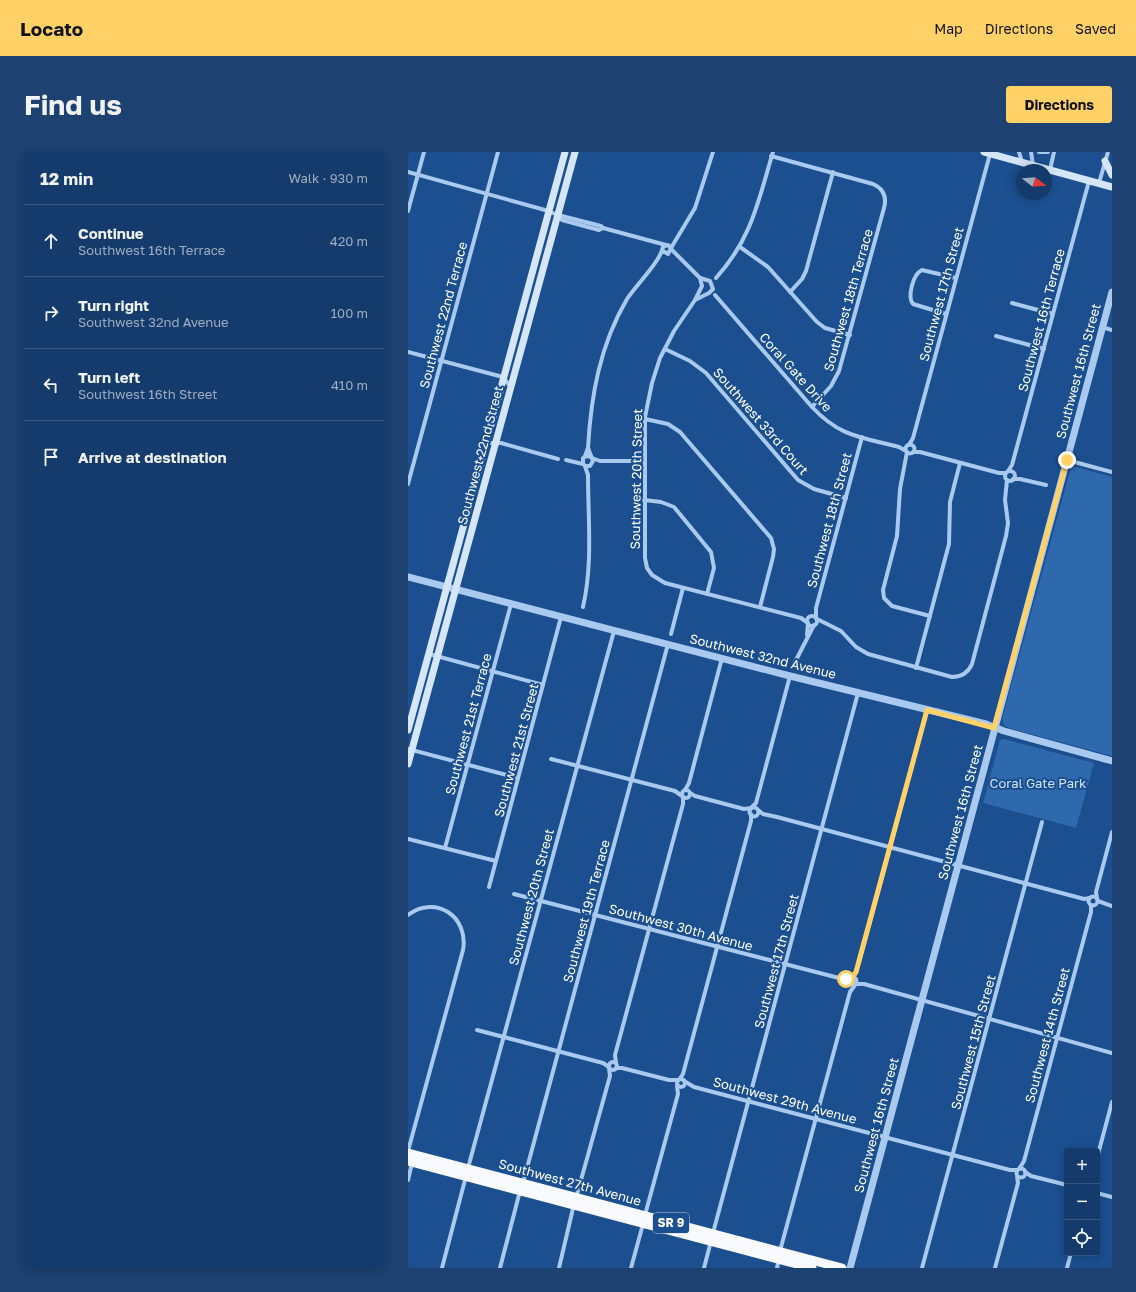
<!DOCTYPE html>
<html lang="en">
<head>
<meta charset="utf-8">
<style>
	body { margin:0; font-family:"Golos Text",sans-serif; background:#1d4271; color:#f1f3f6 }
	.controls { position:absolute; right:12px; bottom:12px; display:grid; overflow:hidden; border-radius:4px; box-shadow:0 2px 10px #0003 }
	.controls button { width:36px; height:36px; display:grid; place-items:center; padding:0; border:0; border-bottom:1px solid #33557e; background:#143b6b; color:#f1f3f6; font:20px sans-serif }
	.compass { position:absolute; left:608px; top:12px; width:36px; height:36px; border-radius:50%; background:#143b6b; box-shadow:0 2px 10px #0003; rotate:107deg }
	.stop { position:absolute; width:12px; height:12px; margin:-9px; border:3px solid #ffd166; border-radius:50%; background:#fff }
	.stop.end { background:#ffd166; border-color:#fff; box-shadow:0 1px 4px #0008 }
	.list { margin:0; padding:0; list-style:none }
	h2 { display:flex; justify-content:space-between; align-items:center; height:52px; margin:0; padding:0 16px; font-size:17px }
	h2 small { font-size:13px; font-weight:400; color:#9dadc1 }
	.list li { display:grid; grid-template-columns:26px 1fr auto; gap:12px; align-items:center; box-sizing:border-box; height:72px; padding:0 16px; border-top:1px solid #33557e }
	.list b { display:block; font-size:15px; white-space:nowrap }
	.list p { margin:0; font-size:13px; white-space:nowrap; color:#9dadc1 }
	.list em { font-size:13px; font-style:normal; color:#9dadc1 }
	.icon { flex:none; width:22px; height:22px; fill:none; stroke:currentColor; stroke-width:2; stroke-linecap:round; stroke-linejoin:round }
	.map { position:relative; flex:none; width:704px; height:1116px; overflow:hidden; border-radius:4px }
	header { display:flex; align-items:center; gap:24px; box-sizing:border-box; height:56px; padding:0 20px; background:#ffd166; color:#111 }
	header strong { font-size:19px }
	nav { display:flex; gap:22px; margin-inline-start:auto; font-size:14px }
	.intro { display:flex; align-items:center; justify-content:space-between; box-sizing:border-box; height:96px; padding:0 24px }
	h1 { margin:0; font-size:28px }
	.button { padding:10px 18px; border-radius:4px; background:#ffd166; color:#111; font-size:14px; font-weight:700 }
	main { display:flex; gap:24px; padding:0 24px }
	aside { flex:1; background:#143b6b; border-radius:4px; box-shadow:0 2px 10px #0003 }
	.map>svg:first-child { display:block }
</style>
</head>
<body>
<header>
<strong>Locato</strong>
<nav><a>Map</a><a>Directions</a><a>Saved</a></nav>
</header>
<div class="intro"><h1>Find us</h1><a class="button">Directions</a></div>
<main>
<aside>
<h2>12 min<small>Walk · 930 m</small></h2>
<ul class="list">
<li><svg class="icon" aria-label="ahead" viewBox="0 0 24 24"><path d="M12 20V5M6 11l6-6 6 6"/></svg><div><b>Continue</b><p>Southwest 16th Terrace</p></div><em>420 m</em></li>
<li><svg class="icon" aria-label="right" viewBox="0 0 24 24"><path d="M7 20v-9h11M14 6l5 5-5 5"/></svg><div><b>Turn right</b><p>Southwest 32nd Avenue</p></div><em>100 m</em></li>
<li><svg class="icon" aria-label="left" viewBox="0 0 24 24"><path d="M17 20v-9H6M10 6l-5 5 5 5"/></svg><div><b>Turn left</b><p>Southwest 16th Street</p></div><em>410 m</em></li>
<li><svg class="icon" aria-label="arrive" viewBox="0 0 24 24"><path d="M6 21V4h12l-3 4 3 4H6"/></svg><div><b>Arrive at destination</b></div></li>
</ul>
</aside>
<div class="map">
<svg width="704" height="1116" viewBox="0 0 704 1116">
	<rect width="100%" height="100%" fill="#1b4f8f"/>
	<g fill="#2e69ad">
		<polygon points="663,315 668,315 704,325 704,604 601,576 596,573 594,567"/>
		<polygon points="596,587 686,611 668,676 575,651 592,588"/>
	</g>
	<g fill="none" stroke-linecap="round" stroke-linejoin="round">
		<g stroke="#a9c9ee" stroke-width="4">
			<polyline points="611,0 614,10"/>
			<polyline points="623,0 625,13"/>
			<polyline points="631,0 640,0"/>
			<path d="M363 4 465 32C476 37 479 45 476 56L431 219 423 234 404 255"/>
			<polyline points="642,18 646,0"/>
			<polyline points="0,20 137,58 150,63 154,68 191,78 195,76"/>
			<polyline points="691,31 700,0"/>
			<polyline points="0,59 16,0"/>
			<polyline points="150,63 193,74 195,76 258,93"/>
			<polyline points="332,95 360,115 409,170 417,176 442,183"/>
			<polyline points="263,96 287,56 305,0"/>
			<polyline points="263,97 292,126 294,134 287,148 266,179 252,206 244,231 237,265 237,406 239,416 244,423 257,431 393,466 400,471"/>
			<path d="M308 126C344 86 350 50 365 0"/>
			<polyline points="382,140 394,127 398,119 425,20"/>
			<path d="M307 143 404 255C432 285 453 285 491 295L498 299"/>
			<polyline points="287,148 301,141 305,137 302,129 292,126"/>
			<polyline points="604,151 645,162"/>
			<path d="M538 162 505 152C499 145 505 122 514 118L548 126"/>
			<polyline points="694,175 704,178"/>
			<polyline points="588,184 636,197"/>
			<polyline points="257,197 282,209 298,221 390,328 406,337 438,346"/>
			<polyline points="0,200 95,225 102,234"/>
			<polyline points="237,267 260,272 272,280 363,386 366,397 365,405 352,455"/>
			<polyline points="77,291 93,291 150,307"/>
			<circle cx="502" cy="297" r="4.5"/>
			<polyline points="501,293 505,286 582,2"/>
			<polyline points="180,296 185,309 182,314 177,314 175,311 175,306 179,304 183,305"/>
			<polyline points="499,300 492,337 489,384 475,438 476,446 484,454 522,464"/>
			<polyline points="505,300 512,300 591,321 598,321"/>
			<path d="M177 304 180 296C183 243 192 193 219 147 229 132 252 110 255 95L260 93 263 96 260 102 255 99"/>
			<polyline points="184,306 192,309 236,309"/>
			<polyline points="158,308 175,312"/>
			<polyline points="659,308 704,320"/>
			<polyline points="600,319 604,313 681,29"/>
			<circle cx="602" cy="324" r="5"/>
			<polyline points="605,327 612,327 638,333"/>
			<polyline points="0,332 90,0"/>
			<polyline points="236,348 253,350 266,355 303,400 306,416 299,442"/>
			<path d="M175 455C185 412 180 366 180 323L177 314"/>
			<circle cx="404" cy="469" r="5"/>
			<polyline points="408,466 408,456 454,285"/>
			<path d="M409 467 433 479 448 495 460 502 544 525C554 525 560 521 564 512L598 384 600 371 597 348 599 328"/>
			<polyline points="263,482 275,436"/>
			<polyline points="399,483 400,472"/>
			<polyline points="21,502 135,533"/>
			<polyline points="386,512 406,473"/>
			<polyline points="508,516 541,392 542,350 552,311"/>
			<polyline points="0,597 110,626"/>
			<polyline points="143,607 267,639 274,644"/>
			<circle cx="278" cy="642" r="4"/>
			<polyline points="277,638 281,631 314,506"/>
			<polyline points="282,641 287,644 336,657 343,656"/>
			<polyline points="344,655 348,651 382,524"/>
			<circle cx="346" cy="660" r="4.5"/>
			<polyline points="350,658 355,662 369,665 676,747 682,746"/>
			<polyline points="0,687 88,709"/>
			<polyline points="37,696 103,452"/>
			<polyline points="81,735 153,465"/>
			<polyline points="106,742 435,827 442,831"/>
			<circle cx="685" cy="749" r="4.5"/>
			<polyline points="689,746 688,740 704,680"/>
			<polyline points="690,749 704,754"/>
			<path d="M0 763C28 742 61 765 55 798L0 999"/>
			<circle cx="445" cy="829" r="3.5"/>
			<polyline points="443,826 448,820 456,792 519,558"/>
			<polyline points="448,832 456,832 704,901"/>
			<polyline points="69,878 195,911 201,915"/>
			<circle cx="205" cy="914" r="4"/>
			<polyline points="208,911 207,903 275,652 275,645"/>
			<polyline points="208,916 214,916 261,928 270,928"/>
			<circle cx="273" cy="931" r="4"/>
			<polyline points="271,928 275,922 343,669 343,662"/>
			<polyline points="276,929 286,935 602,1018 609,1018"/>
			<polyline points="689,1006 704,950"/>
			<polyline points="60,1016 206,479"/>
			<circle cx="613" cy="1021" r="4.5"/>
			<polyline points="611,1017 616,1009 683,760 683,753"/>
			<polyline points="617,1020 623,1024 659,1033"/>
			<polyline points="0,1028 4,1011"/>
			<polyline points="115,1031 260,492"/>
			<polyline points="689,1041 704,1045"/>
			<polyline points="168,1046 202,924 201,916"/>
			<polyline points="237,1063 270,942 269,934"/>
			<polyline points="305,1081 450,541"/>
			<polyline points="372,1099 442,840 447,833"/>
			<polyline points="34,1116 58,1024"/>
			<polyline points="92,1116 112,1039"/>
			<polyline points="151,1116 166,1052"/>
			<polyline points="223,1116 235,1072"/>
			<polyline points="296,1116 303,1089"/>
			<polyline points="369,1116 371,1107"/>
			<polyline points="514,1116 634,670"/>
			<polyline points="587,1116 610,1031 609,1024"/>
			<polyline points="659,1116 663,1101"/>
		</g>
		<g stroke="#a9c9ee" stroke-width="7">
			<polyline points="0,425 382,524 578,572 596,579 704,609"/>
			<polyline points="442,1116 704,140"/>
		</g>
		<g stroke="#d6e6fa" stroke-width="7">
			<polyline points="576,0 704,35"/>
			<polyline points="697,9 704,23"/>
			<polyline points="0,578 157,0"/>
			<polyline points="0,612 167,0"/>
		</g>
		<g stroke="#f8faff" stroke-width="9">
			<polyline points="0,1001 434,1116"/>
			<polyline points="0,1009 404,1116"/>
		</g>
	</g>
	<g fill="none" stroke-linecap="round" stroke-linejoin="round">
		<polyline stroke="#ffd166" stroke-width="5" points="438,827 443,827 448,820 519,558 586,576 659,308"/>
	</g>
	<g text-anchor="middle" stroke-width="4" stroke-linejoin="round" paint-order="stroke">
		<rect fill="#1b4f8f" stroke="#bbcadd" stroke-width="1" x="245" y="1061" width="36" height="20" rx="3"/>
		<g font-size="12" font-weight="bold" fill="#fff">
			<text x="263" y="1075">SR 9</text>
		</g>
		<g font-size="13" fill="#fff" stroke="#1b4f8f">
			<text transform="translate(533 142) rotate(-75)" y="5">Southwest 17th Street</text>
			<text transform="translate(440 148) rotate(-74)" y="5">Southwest 18th Terrace</text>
			<text transform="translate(35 163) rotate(-75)" y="5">Southwest 22nd Terrace</text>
			<text transform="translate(633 168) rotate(-75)" y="5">Southwest 16th Terrace</text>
			<text transform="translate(670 219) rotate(-75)" y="5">Southwest 16th Street</text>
			<text transform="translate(388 220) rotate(48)" y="5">Coral Gate Drive</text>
			<text transform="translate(353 269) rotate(49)" y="5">Southwest 33rd Court</text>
			<text transform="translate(72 303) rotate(-75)" y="5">Southwest 22nd Street</text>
			<text transform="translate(228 327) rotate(-89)" y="5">Southwest 20th Street</text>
			<text transform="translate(421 368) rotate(-75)" y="5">Southwest 18th Street</text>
			<text transform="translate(355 504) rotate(14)" y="5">Southwest 32nd Avenue</text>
			<text transform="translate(60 572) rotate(-75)" y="5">Southwest 21st Terrace</text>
			<text transform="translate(108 598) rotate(-75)" y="5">Southwest 21st Street</text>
			<text transform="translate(552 660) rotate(-75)" y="5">Southwest 16th Street</text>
			<text transform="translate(123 745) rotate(-75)" y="5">Southwest 20th Street</text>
			<text transform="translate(178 759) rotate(-75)" y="5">Southwest 19th Terrace</text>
			<text transform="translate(273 775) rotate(15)" y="5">Southwest 30th Avenue</text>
			<text transform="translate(368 809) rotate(-75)" y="5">Southwest 17th Street</text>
			<text transform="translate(639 883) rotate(-75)" y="5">Southwest 14th Street</text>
			<text transform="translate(565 890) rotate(-75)" y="5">Southwest 15th Street</text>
			<text transform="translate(377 948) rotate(15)" y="5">Southwest 29th Avenue</text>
			<text transform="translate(468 973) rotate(-75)" y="5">Southwest 16th Street</text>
			<text transform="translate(162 1030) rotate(15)" y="5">Southwest 27th Avenue</text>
		</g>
		<g font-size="13" fill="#cfe3fa" stroke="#1b4f8f">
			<text x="630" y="636">Coral Gate Park</text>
		</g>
	</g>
</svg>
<div class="controls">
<button>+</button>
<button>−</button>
<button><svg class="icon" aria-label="locate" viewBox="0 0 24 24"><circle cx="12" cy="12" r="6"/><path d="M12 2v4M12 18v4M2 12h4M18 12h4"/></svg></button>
</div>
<svg class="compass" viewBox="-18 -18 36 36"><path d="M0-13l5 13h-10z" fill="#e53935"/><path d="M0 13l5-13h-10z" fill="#9dadc1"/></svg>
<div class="stop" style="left:438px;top:827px"></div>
<div class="stop end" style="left:659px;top:308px"></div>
</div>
</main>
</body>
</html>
